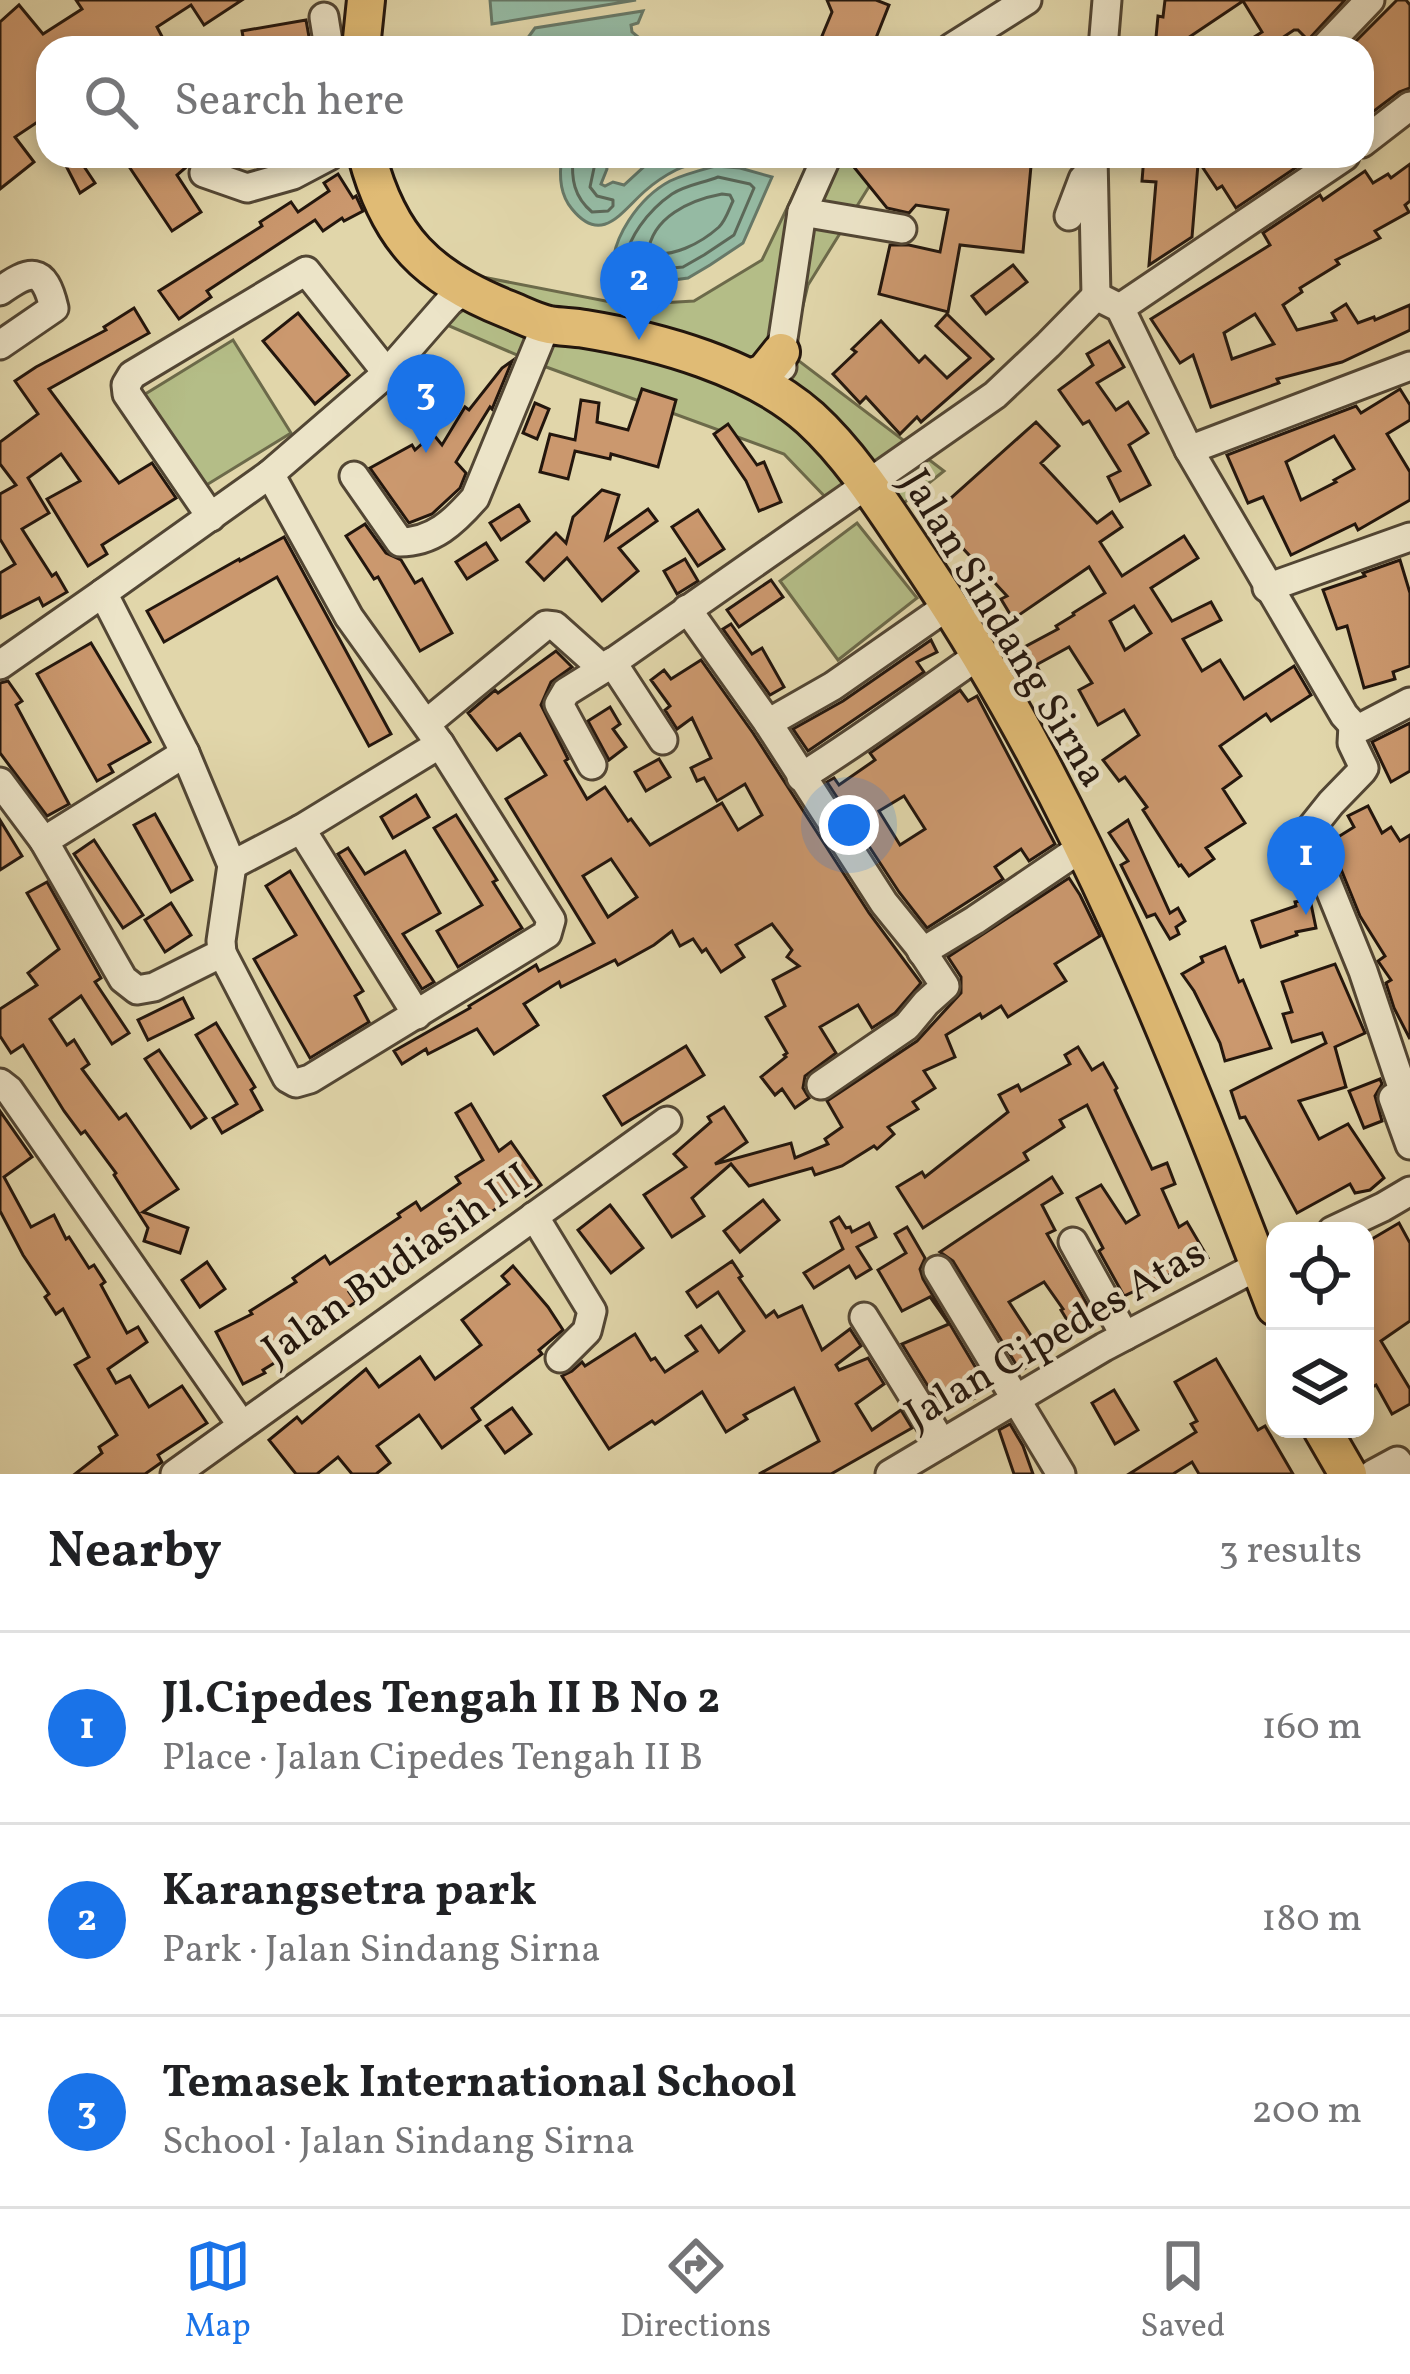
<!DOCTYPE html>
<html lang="en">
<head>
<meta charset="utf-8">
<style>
	body { margin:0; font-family:Vollkorn,serif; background:#f6f6f6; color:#202124 }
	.controls { position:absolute; right:36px; bottom:36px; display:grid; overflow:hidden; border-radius:24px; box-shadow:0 6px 18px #0003 }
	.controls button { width:108px; height:108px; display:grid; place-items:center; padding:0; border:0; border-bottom:3px solid #e0e0e0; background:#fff; color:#202124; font:60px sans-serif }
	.you { position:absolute; left:849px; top:825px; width:42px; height:42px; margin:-30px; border:9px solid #fff; border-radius:50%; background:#1a73e8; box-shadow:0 0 0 18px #1a73e833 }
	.badge { display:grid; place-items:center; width:78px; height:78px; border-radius:50%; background:#1a73e8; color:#fff; font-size:39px; font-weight:700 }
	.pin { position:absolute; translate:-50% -99px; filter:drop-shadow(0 3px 6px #0008) }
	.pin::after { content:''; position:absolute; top:63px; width:42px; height:36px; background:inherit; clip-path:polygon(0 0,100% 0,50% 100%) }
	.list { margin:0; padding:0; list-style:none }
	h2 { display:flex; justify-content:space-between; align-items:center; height:156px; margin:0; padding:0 48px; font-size:51px }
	h2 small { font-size:39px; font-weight:400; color:#757577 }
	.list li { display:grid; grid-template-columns:78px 1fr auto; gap:36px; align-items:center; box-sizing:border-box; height:192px; padding:0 48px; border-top:3px solid #e0e0e0 }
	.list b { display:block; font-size:45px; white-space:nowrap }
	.list p { margin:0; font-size:39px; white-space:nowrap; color:#757577 }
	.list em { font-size:39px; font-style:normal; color:#757577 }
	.icon { flex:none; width:66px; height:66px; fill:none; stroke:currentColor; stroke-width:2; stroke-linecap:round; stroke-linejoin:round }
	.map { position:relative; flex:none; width:1410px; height:1474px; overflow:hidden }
	.search { position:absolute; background:#fff; box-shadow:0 6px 18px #0003; left:36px; right:36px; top:36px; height:132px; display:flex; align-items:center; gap:30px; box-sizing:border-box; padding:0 42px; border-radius:36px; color:#757577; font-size:45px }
	.sheet { height:732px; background:#fff }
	nav { display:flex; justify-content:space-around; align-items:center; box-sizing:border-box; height:168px; border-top:3px solid #e0e0e0; background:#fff; font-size:33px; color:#757577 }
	nav a { display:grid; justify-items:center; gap:6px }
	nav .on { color:#1a73e8 }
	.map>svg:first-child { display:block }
</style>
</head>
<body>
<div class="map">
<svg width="1410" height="1474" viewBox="0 0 1410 1474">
	<rect width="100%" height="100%" fill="#e1d6aa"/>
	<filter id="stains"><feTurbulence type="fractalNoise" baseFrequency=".00167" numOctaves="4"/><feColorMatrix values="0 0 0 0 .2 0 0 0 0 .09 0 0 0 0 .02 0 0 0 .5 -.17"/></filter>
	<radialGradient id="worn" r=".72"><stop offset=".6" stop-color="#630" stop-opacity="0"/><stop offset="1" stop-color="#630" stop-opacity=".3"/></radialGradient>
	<g fill="#b4bd87" stroke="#6c6a4a" stroke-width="3">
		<polygon points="812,156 888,156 808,285 791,355 944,471 890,514 865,480 832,504 784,454 538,364 447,325 472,275 626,305 694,301 762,260"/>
		<polygon points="233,340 291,433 200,489 142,396"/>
		<polygon points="857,523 917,598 838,660 780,581"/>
	</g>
	<g fill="#95baa3" stroke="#677867" stroke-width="3">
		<polygon points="490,0 636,0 492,24"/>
		<polygon points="643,11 638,23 631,25 632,32 643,41 641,48 609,44 580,48 524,48 524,43 535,28"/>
		<path d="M562 156H604L607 169 601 184 605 186 613 182 624 185 647 164 664 156H758C732 166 701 157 676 170 666 175 654 183 645 191 622 211 602 246 572 209 560 195 559 174 562 156Z"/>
		<path d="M716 166 740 168 772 177 743 243 710 265 688 278 666 281 636 283 613 275C609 239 640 197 670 181 685 174 701 170 716 166Z"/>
	</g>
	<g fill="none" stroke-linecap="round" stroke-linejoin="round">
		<g stroke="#5c6858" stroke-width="3">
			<path d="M573 156C571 179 574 197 592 212L608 211 613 206V200L597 196 590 187 594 168 593 156"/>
			<path d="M718 177 750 184 754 188 734 235 704 255 683 267 639 271 626 266C624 240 650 209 672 194 686 185 703 183 718 177Z"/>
			<path d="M722 194 730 195 733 201C729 209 726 220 719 227 700 244 672 258 648 253 652 217 690 200 722 194Z"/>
		</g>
	</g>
	<g fill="#cb986e" stroke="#23160d" stroke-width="3" fill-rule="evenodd">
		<polygon points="76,0 242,0 204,25 191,5 157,27 168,48 48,48 48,115 15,137 34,162 0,189 0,22 19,5 43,34 82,9"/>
		<polygon points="827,0 876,0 889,5 872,48 817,48 832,12"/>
		<polygon points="1165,0 1345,0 1308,40 1298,30 1294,30 1267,48 1237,48 1262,32 1243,1 1173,48 1155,48 1158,16 1163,17"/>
		<polygon points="1397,0 1406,0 1410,5 1410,88 1399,92 1366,117 1362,110 1362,48 1349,48"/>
		<polygon points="306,20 311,48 245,48 242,31"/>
		<polygon points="61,156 77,156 95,183 80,193"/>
		<polygon points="122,156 199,156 177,175 201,212 172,231"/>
		<polygon points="845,156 975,156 977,160 1031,166 1023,252 960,245 948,312 879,294 890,245 909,245 940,252 948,210 916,205 909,213 887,208"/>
		<polygon points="1144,156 1174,156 1173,163 1198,164 1192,237 1149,265 1156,182 1142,181"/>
		<polygon points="1222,156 1313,156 1236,208 1222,186 1217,189 1203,168"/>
		<path d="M1410 164V201L1405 205 1409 212 1375 231 1380 238 1336 260 1339 264 1300 288 1302 292 1283 305 1297 330 1336 320 1332 313 1346 304 1358 323 1374 317 1375 320 1410 305V330L1342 362 1277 379 1279 383 1211 407 1193 355 1180 363 1151 319 1270 245 1263 233 1320 195 1323 200 1365 171 1373 183 1388 174 1391 178ZM1255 314 1274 344 1232 359 1224 333Z"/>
		<polygon points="338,174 353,198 356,196 363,211 344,221 342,218 323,231 315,220 207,291 211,297 179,319 159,291 262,226 260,222 291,202 298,212 329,191 324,183"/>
		<polygon points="1013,265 1027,282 986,314 972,296"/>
		<polygon points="134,308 149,333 49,389 119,483 152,463 176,498 102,545 107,554 88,566 47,499 80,481 61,454 28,478 49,513 22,529 52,576 56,573 67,592 43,606 39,598 0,618 0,573 15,564 0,539 0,494 16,485 0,464 0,442 38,414 15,381 36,367 106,330 104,327"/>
		<polygon points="298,313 349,375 315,404 263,341"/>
		<polygon points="947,314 993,359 921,422 917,417 900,434 866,397 860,403 833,374 856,352 852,349 881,321 919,362 925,356 947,378 970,358 936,326"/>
		<polygon points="1109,341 1124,367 1097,383 1116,410 1128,402 1148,433 1129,445 1150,485 1120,501 1108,477 1120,471 1089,421 1083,424 1059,390 1093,365 1087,354"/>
		<polygon points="512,361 492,409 490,407 456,462 466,473 460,488 432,514 409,523 370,468 412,445 415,450 433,434 442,445 465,407 469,410 502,368"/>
		<polygon points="642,389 676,400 658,467 611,454 610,459 575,451 568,479 540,472 550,434 575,440 581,400 599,403 597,422 628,430"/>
		<path d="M1400 389 1410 405V420L1387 434 1410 472V500L1358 530 1355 524 1291 555 1263 497 1248 503 1227 455 1356 406 1361 413ZM1334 436 1354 469 1334 480 1336 482 1301 500 1286 462Z"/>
		<polygon points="535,403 549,409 537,439 523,433"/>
		<path d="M1036 422 1059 446 1041 463 1097 523 1112 512 1122 527 1100 542 1122 576 1184 536 1198 558 1151 588 1172 621 1211 602 1221 620 1183 639 1202 671 1220 660 1244 699 1294 666 1311 695 1271 721 1266 714 1220 746 1241 776 1223 789 1245 823 1206 848 1214 859 1189 876 1181 865 1179 866 1143 810 1147 807 1125 777 1119 781 1103 760 1139 735 1124 710 1098 725 1079 690 1092 683 1069 647 1036 665 1046 682 1032 690 1019 666 1022 665 1015 652 1058 629 1056 626 1074 615 1073 613 1105 593 1089 567 1013 619 1001 599 1007 596 932 515ZM1134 606 1151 633 1125 650 1110 621Z"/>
		<polygon points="728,424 757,465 764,462 781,502 759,511 746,481 714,434"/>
		<polygon points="602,490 619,495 606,539 648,509 657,521 619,548 638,571 602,601 567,558 544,580 527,562 556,533 566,543 573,517"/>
		<polygon points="519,505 529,521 501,540 490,523"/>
		<polygon points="698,510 724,549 698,566 672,527"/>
		<polygon points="365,524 386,553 401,560 415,583 422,579 452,633 420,651 378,577 374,579 346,536"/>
		<polygon points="284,537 391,734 369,746 277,577 164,642 147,611 239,559 240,561"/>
		<polygon points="486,543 497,560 467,579 456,562"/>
		<polygon points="685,559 698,581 677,594 664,571"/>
		<polygon points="1400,560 1410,593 1410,666 1393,672 1395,679 1364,688 1347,626 1337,629 1323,590 1365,576 1363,573"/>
		<polygon points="771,580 783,597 739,627 727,610"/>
		<polygon points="731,624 752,654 762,648 784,687 770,695 723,629"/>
		<polygon points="931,640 937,652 917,662 924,672 808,751 793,729 843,701"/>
		<polygon points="91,643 150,742 109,765 113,772 97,781 37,674"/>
		<path d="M556 651 572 667 551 682 541 705 568 759 565 761 587 799 605 787 628 821 631 819 650 845 722 803 738 830 762 815 745 784 717 801 704 778 697 781 691 768 711 758 692 718 677 729 665 710 670 706 651 680 664 670 671 679 701 660 753 733 869 913 921 983 895 1013 872 1028 858 1005 820 1027 836 1053 805 1076 803 1088 809 1098 795 1108 782 1089 775 1095 761 1077 786 1057 784 1055 787 1053 766 1017 785 1006 773 980 799 966 787 957 792 950 772 924 736 945 744 957 721 972 706 949 702 952 693 939 680 946 672 931 654 945 618 965 615 960 561 987 559 982 524 1004 538 1025 494 1054 477 1029 428 1054 426 1049 402 1064 394 1051 470 1008 469 1006 536 965 539 971 594 943 506 799 546 775 520 734 497 750 468 713 495 690 498 693ZM611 859 637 897 608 917 583 876Z"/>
		<polygon points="8,681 22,701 16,705 69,804 47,816 0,753 0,683"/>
		<path d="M960 690 968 701 977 696 1055 844 1029 861 1021 849 995 867 1003 879 927 928 899 892 827 782 834 778 839 785 875 760 870 753ZM904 796 925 829 900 845 879 811Z"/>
		<polygon points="610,707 620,724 613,729 626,747 609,760 588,721"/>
		<polygon points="1410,723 1410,771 1391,782 1372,742"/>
		<polygon points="659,759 670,777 646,791 635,772"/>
		<polygon points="416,795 429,817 393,838 381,817"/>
		<polygon points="1368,806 1382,833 1391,827 1400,841 1410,835 1410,1039 1394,1008 1386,983 1391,980 1378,961 1385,956 1360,916 1330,842 1354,827 1348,816"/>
		<polygon points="155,814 192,880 171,892 134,825"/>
		<polygon points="456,815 497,880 493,882 522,928 458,967 437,931 482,905 434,828"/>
		<polygon points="0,820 22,856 0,870"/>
		<polygon points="1128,820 1170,913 1178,908 1185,921 1176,927 1179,934 1170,939 1155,914 1147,917 1121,865 1128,861 1109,833"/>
		<polygon points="94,840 143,915 123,928 74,854"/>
		<polygon points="348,848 365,874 405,851 440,913 403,934 434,982 422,989 338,854"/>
		<polygon points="290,871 363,991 355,996 369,1022 310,1058 254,959 296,935 266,886"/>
		<polygon points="1069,878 1080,895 1100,936 1055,964 1066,981 1008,1017 1001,1006 982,1018 980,1014 946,1035 955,1057 924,1071 935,1088 913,1102 918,1109 888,1127 894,1134 877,1149 874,1146 842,1166 815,1175 812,1168 749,1186 731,1164 692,1198 704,1216 672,1237 644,1195 686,1167 674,1154 711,1122 708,1117 724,1107 747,1142 715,1164 791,1143 795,1158 828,1144 825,1139 842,1127 827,1101 917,1041 961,993 961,977 948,957"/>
		<polygon points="47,882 101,978 95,982 129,1033 112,1044 81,996 50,1019 67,1045 74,1040 89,1064 82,1069 119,1119 126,1114 178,1189 143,1212 188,1228 180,1253 144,1241 148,1228 114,1175 116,1173 85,1131 81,1134 64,1111 23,1045 11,1053 0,1036 0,1009 37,985 28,973 59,949 27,893"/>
		<polygon points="1310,899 1316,928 1296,932 1297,935 1261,947 1252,921 1296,906 1295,902"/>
		<polygon points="171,903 191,935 165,952 145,920"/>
		<polygon points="1225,947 1239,982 1243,980 1271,1048 1225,1061 1220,1043 1194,991 1182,974 1203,962 1201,957"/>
		<polygon points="1335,964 1365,1033 1335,1047 1346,1087 1299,1101 1319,1139 1348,1124 1384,1178 1370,1190 1355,1193 1350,1184 1297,1213 1245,1117 1240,1118 1231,1091 1326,1043 1322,1033 1292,1042 1283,1014 1292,1012 1282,982"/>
		<polygon points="183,998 193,1018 148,1040 138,1020"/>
		<polygon points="216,1023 255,1087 251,1090 262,1110 222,1133 213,1118 237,1104 196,1035"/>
		<polygon points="686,1046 704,1075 622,1125 604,1096"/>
		<polygon points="1078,1047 1092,1070 1103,1063 1117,1088 1115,1090 1152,1169 1167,1163 1175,1184 1162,1189 1179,1227 1187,1222 1208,1258 1171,1278 1169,1275 1124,1296 1099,1251 1103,1248 1077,1198 1101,1185 1126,1223 1139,1215 1087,1105 1060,1120 1064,1127 1024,1153 1028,1160 923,1228 897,1187 922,1172 925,1177 1008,1112 999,1095 1018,1085 1021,1091 1070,1064 1065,1055"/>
		<polygon points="159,1050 206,1118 191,1128 145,1059"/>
		<polygon points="1380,1079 1382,1084 1375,1096 1382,1121 1364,1128 1349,1091"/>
		<polygon points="471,1104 499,1151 511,1142 541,1185 526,1196 523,1190 426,1257 424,1254 394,1273 389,1266 349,1292 356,1302 306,1335 310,1341 263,1370 265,1373 243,1384 216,1332 252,1314 250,1311 296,1282 293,1278 325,1256 330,1264 400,1217 398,1214 416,1202 421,1210 460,1183 456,1177 483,1160 456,1113"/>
		<polygon points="0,1111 32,1157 4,1177 31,1227 54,1215 66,1239 69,1237 89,1268 94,1265 105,1282 101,1285 127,1333 138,1327 147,1342 108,1369 116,1383 130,1376 149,1407 182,1386 207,1423 158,1455 162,1462 145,1474 75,1474 102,1453 99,1447 117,1435 75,1365 89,1357 63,1309 56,1314 45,1297 49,1294 23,1255 0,1211"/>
		<polygon points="1052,1177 1062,1193 1042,1205 1055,1230 1047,1234 1096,1320 1075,1333 1061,1310 1063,1309 1044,1282 1009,1302 1045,1357 1020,1371 953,1261 940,1252"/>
		<polygon points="763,1200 779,1220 740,1252 724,1231"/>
		<polygon points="610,1205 643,1248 611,1273 578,1230"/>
		<polygon points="839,1217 846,1228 850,1227 852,1232 869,1223 876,1237 857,1247 871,1269 856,1278 849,1266 814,1288 804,1273 843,1249 831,1222"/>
		<polygon points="1399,1223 1410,1243 1410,1321 1381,1341 1410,1389 1410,1404 1392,1414 1376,1385 1365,1391 1365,1243"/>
		<polygon points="907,1227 925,1258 920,1269 923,1279 986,1385 972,1392 975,1398 959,1405 958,1401 942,1409 902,1344 949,1324 930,1297 902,1311 878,1270 906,1253 895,1234"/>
		<polygon points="732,1261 742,1276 739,1278 766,1317 774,1311 778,1317 802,1306 822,1350 850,1329 861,1346 836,1365 839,1370 868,1358 884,1384 856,1404 872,1430 901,1410 912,1428 831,1474 759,1474 819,1441 794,1388 744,1415 747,1419 726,1432 702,1392 655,1424 652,1421 609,1449 562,1376 572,1371 582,1362 585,1366 635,1334 651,1360 655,1358 665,1372 697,1351 686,1336 701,1326 719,1352 744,1331 718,1292 697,1307 687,1292"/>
		<polygon points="207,1262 225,1289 200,1307 182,1280"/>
		<polygon points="513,1266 548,1307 563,1330 539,1350 542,1354 472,1408 480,1420 442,1448 419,1415 377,1446 390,1463 376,1474 352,1474 338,1457 317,1474 296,1474 269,1440 297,1417 302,1423 366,1369 379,1387 420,1357 435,1379 481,1345 462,1320 509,1284 502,1276"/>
		<polygon points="1216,1359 1258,1430 1265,1426 1293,1474 1199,1474 1192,1462 1173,1474 1129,1474 1196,1432 1191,1424 1197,1421 1175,1382"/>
		<polygon points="1114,1390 1138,1430 1115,1444 1092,1403"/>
		<polygon points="512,1408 531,1434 505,1453 486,1426"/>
		<polygon points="1010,1424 1023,1446 1033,1474 1014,1474 999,1430"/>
	</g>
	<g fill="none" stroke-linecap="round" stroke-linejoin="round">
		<defs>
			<g id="minor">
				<polyline points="324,17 329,48"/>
				<polyline points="951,48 1027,0"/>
				<polyline points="1103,48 1107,0"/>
				<polyline points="1324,48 1370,0"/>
				<polyline points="1362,143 1410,106"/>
				<polyline points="1093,156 1096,296"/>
				<polyline points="204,173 247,188 293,175 329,156"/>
				<polyline points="802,212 902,229"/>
				<polyline points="1069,216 1083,179 1090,172"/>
				<path d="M0 291C30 270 44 265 54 308L0 345"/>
				<polyline points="1096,296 1120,308 1189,450 1344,715 1353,725 1362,727 1410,702"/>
				<polyline points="1120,308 1345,156"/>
				<polyline points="782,367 781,352 802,212 827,156"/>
				<polyline points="1189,450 1410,366"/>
				<path d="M354 476 400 542C433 542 454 522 475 498L546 325"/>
				<polyline points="211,517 127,394 126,385 132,375 306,271 387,373"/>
				<polyline points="1267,588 1410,537"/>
				<polyline points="687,609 768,723 884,903 918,945 945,986 926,1003 907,1026 821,1085"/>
				<polyline points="612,662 663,740"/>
				<polyline points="0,665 103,593"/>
				<polyline points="427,723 546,625 555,626 603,669 995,395 1048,345 1096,296"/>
				<polyline points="768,723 833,686 949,605"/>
				<polyline points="1353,725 1352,743 1364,768 1362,771 1331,803 1307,833 1363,971 1410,1111"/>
				<polyline points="592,765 559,704 566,692 603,669"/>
				<path d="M801 777C862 739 920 696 979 655"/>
				<polyline points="0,782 44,841 123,979 137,990 154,987 222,953 221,941 232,865 185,753 103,593 270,474 387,373 449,302 464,290"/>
				<polyline points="301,829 417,1015"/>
				<polyline points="44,841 185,753"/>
				<polyline points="232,865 301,829 440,744 349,617 270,474"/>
				<polyline points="922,952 975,920 1084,846"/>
				<polyline points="222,953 287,1078 296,1083 310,1079 547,934 551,920 440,744"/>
				<polyline points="0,1083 9,1090 241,1424"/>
				<polyline points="1393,1098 1410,1145"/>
				<polyline points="534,1216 592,1311 587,1331 560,1358"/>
				<polyline points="1332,1231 1383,1207 1410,1191"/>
				<polyline points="1073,1242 1125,1336"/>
				<polyline points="938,1270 1061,1474"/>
				<polyline points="864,1317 942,1443"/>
				<polyline points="175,1474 667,1121"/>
				<polyline points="890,1474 1104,1347 1273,1258"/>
				<polyline points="1373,1474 1397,1461 1407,1474"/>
			</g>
			<g id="major">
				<polyline points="361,48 366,0"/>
				<path d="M367 156C389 239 427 277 507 309 520 314 535 322 549 325 561 327 573 327 585 329 659 341 753 367 810 418 856 460 891 519 926 570 1080 800 1176 1050 1275 1307"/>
				<polyline points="751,378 765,372 781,352"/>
				<polyline points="1322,1429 1348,1474"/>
			</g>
		</defs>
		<use href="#minor" stroke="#524634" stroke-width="33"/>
		<use href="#major" stroke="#23160d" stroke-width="42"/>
		<use href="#minor" stroke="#ece4c8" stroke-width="27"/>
		<use href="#major" stroke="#e0bb75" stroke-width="36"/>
	</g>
	<g text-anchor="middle" stroke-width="9" stroke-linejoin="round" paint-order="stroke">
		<g font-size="42" fill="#23160d" stroke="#ece4c8">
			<text transform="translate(1006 627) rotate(59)" y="15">Jalan Sindang Sirna</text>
			<text transform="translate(396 1262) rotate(-35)" y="15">Jalan Budiasih III</text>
			<text transform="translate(1054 1332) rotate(-30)" y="15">Jalan Cipedes Atas</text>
		</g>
	</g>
	<rect width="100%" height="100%" filter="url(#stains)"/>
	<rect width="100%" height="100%" fill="url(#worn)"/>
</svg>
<div class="controls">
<button><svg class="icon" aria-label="locate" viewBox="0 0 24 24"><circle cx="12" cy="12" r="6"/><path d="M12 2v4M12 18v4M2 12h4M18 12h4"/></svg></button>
<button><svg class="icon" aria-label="layers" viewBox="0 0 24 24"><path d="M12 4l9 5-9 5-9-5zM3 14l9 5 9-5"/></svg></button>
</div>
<div class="you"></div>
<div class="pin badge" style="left:1306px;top:915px">1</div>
<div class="pin badge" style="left:639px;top:340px">2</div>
<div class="pin badge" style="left:426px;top:453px">3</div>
<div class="search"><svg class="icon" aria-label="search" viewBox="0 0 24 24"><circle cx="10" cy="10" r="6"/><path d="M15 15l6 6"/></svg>Search here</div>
</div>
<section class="sheet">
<h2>Nearby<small>3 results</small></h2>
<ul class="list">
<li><span class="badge">1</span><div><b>Jl.Cipedes Tengah II B No 2</b><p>Place · Jalan Cipedes Tengah II B</p></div><em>160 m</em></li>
<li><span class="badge">2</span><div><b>Karangsetra park</b><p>Park · Jalan Sindang Sirna</p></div><em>180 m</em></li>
<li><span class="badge">3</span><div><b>Temasek International School</b><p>School · Jalan Sindang Sirna</p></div><em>200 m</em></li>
</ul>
</section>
<nav>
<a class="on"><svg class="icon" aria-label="map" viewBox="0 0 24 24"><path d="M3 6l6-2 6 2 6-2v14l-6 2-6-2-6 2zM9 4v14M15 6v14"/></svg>Map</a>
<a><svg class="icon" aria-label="directions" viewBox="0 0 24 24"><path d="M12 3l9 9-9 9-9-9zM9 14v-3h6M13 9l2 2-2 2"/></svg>Directions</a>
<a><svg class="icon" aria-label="saved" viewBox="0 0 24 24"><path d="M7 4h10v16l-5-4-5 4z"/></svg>Saved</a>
</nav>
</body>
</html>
